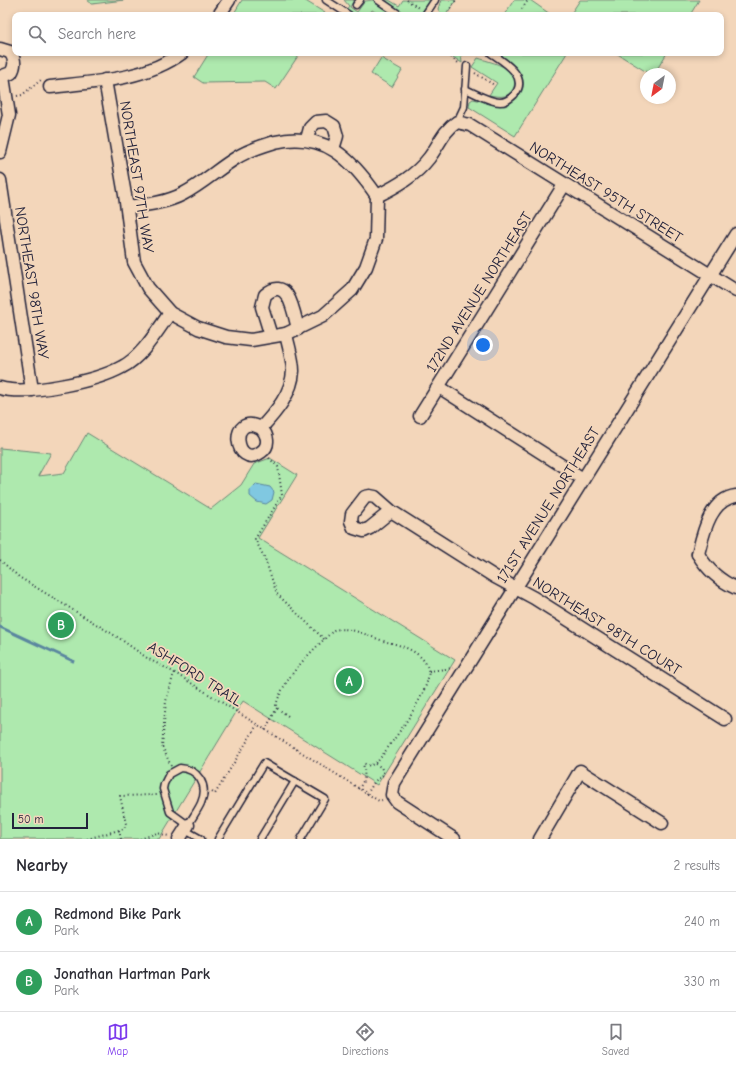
<!DOCTYPE html>
<html lang="en">
<head>
<meta charset="utf-8">
<style>
	body { margin:0; font-family:"Comic Neue",sans-serif; background:#f2f2f3; color:#2b2b33 }
	.compass { position:absolute; left:640px; top:68px; width:36px; height:36px; border-radius:50%; background:#fff; box-shadow:0 2px 6px #0003; rotate:212deg }
	.scale { position:absolute; left:12px; bottom:10px; width:76px; box-sizing:border-box; padding-left:4px; border:2px solid #22223b; border-top:0; font-size:11px; line-height:14px; white-space:nowrap; color:#22223b; -webkit-text-stroke:3px #f3d6ba; paint-order:stroke }
	.you { position:absolute; left:483px; top:345px; width:14px; height:14px; margin:-10px; border:3px solid #fff; border-radius:50%; background:#1a73e8; box-shadow:0 0 0 6px #1a73e833 }
	.badge { display:grid; place-items:center; width:26px; height:26px; border-radius:50%; background:#7c3aed; color:#fff; font-size:13px; font-weight:700 }
	.pin { position:absolute; translate:-50% -50%; border:2px solid #fff; box-shadow:0 1px 4px #0006 }
	.list { margin:0; padding:0; list-style:none }
	h2 { display:flex; justify-content:space-between; align-items:center; height:52px; margin:0; padding:0 16px; font-size:17px }
	h2 small { font-size:13px; font-weight:400; color:#7c7c81 }
	.list li { display:grid; grid-template-columns:26px 1fr auto; gap:12px; align-items:center; box-sizing:border-box; height:60px; padding:0 16px; border-top:1px solid #e1e1e2 }
	.list b { display:block; font-size:15px; white-space:nowrap }
	.list p { margin:0; font-size:13px; white-space:nowrap; color:#7c7c81 }
	.list em { font-size:13px; font-style:normal; color:#7c7c81 }
	.icon { flex:none; width:22px; height:22px; fill:none; stroke:currentColor; stroke-width:2; stroke-linecap:round; stroke-linejoin:round }
	.map { position:relative; flex:none; width:736px; height:839px; overflow:hidden }
	.search { position:absolute; background:#fff; box-shadow:0 2px 6px #0003; left:12px; right:12px; top:12px; height:44px; display:flex; align-items:center; gap:10px; box-sizing:border-box; padding:0 14px; border-radius:8px; color:#7c7c81; font-size:15px }
	.sheet { height:172px; background:#fff }
	nav { display:flex; justify-content:space-around; align-items:center; box-sizing:border-box; height:56px; border-top:1px solid #e1e1e2; background:#fff; font-size:11px; color:#7c7c81 }
	nav a { display:grid; justify-items:center; gap:2px }
	nav .on { color:#7c3aed }
	.map>svg:first-child { display:block }
</style>
</head>
<body>
<div class="map">
<svg width="736" height="839" viewBox="0 0 736 839">
	<rect width="100%" height="100%" fill="#f3d6ba"/>
	<filter id="ink" filterUnits="userSpaceOnUse"><feTurbulence type="fractalNoise" baseFrequency=".025" numOctaves="2"/><feDisplacementMap in="SourceGraphic" scale="8" xChannelSelector="R" yChannelSelector="G"/><feConvolveMatrix kernelMatrix="1 2 1 2 8 2 1 2 1" color-interpolation-filters="sRGB"/></filter>
	<g filter="url(#ink)">
		<g fill="#aee9ae" stroke="#688674">
			<polygon points="87,0 124,0 92,4"/>
			<polygon points="242,0 304,0 325,13 324,15 233,15"/>
			<polygon points="344,0 354,0 350,7 357,12 365,1 373,0 396,15 380,15 372,10 369,15 353,15 346,10 349,6"/>
			<polygon points="381,0 389,0 399,6 403,0 430,0 420,15 404,15"/>
			<polygon points="441,0 456,0 446,15 441,14 438,9"/>
			<polygon points="514,0 530,0 550,14 504,15"/>
			<polygon points="580,0 699,0 690,15 570,15"/>
			<polygon points="209,53 300,53 276,89 265,82 203,83 194,77"/>
			<polygon points="447,53 461,53 462,63"/>
			<path d="M498 53H567L515 136 469 107 470 101 473 99 505 106C538 88 521 68 498 53Z"/>
			<polygon points="616,53 667,53 654,74 650,74"/>
			<polygon points="381,58 402,70 392,87 371,74"/>
			<path d="M478 58C487 61 502 64 509 71 518 78 516 92 505 96 500 97 494 96 489 95L497 83 472 67Z"/>
			<polygon points="87,433 211,509 241,485 254,464 270,458 297,475 258,538 455,660 377,785 243,701 159,839 0,839 0,448 51,453 38,476 64,473"/>
		</g>
		<polygon fill="#80c8e1" stroke="#5a869f" points="256,484 270,487 274,492 272,500 266,504 257,502 250,496 250,490"/>
		<g fill="none" stroke-linecap="round" stroke-linejoin="round">
			<polyline stroke="#5a869f" stroke-width="3" points="0,627 73,661"/>
			<defs>
				<g id="lane">
					<polyline points="326,0 349,15"/>
					<polyline points="378,0 400,15"/>
					<polyline points="356,5 360,0"/>
					<polyline points="425,15 435,0"/>
					<path d="M465 89C475 93 489 102 500 102 506 102 510 99 514 95 530 77 504 62 491 53"/>
					<polyline points="457,122 464,107 467,66"/>
					<path d="M180 768C198 769 209 785 201 803 198 810 192 818 188 825L170 812 163 789 164 784 169 774Z"/>
					<polyline points="185,830 201,839"/>
					<polyline points="218,839 264,763 325,799 301,839"/>
					<polyline points="260,839 295,781"/>
				</g>
				<g id="street">
					<polyline points="219,15 229,0"/>
					<path d="M0 49 10 52C15 59 16 65 11 73L0 77"/>
					<polyline points="105,80 125,195 134,262 148,288 170,313 198,328 226,337 251,340 286,334 323,316 352,290 366,267 376,239 377,196"/>
					<path d="M50 87C94 82 145 80 182 53"/>
					<polyline points="307,139 310,128 316,122 326,121 334,126 337,136 333,149"/>
					<polyline points="0,152 9,115 3,77"/>
					<polyline points="0,180 32,390"/>
					<path d="M377 196C397 186 415 176 429 158 439 145 443 131 457 122L470 125 736 291"/>
					<path d="M127 207C145 205 166 203 183 194 202 184 218 169 236 158 248 150 262 146 275 142 324 131 351 158 377 196"/>
					<path d="M271 336 262 307 265 295C289 274 294 314 298 329"/>
					<polyline points="439,387 583,479"/>
					<path d="M0 388C27 396 97 381 122 367 142 357 157 331 170 313"/>
					<polyline points="420,416 564,185"/>
					<path d="M261 428C268 435 270 446 261 452 235 471 227 411 261 428 276 412 292 393 293 371 293 359 288 345 286 334"/>
					<polyline points="391,511 370,528 364,531 354,528 351,521 352,514 365,497 370,496 375,497 391,511 495,577 534,598 725,719"/>
					<path d="M698 554C703 534 710 499 736 496"/>
					<path d="M698 554C707 569 720 581 736 588"/>
					<polyline points="179,839 188,825"/>
					<polyline points="454,839 397,802 392,795 394,783 736,234"/>
					<polyline points="540,839 580,771 662,823"/>
				</g>
			</defs>
			<use href="#lane" stroke="#22223b" stroke-width="9"/>
			<use href="#street" stroke="#22223b" stroke-width="15"/>
			<g stroke="#22223b" stroke-width="2" stroke-dasharray="1 3" stroke-linecap="butt">
				<polyline points="407,0 420,9"/>
				<polyline points="522,9 528,0"/>
				<polyline points="446,15 456,0"/>
				<polyline points="444,53 460,64"/>
				<polyline points="475,73 494,85"/>
				<polyline points="17,96 22,95 41,80"/>
				<polyline points="269,458 278,467 282,495 255,539 265,559 277,594 324,639"/>
				<polyline points="0,560 19,577 119,638 147,658 175,673 379,801 382,800"/>
				<polyline points="429,671 453,668"/>
				<path d="M288 716 277 708 276 705C285 675 312 651 334 630 352 626 369 637 387 642 402 645 424 653 428 669 434 688 390 745 378 761L370 766 363 763"/>
				<polyline points="265,730 277,708"/>
				<polyline points="171,766 162,746 166,701 174,673"/>
				<path d="M358 789C366 780 365 773 363 763"/>
				<polyline points="212,792 215,794 257,725"/>
				<polyline points="367,794 375,781 384,774 381,767 375,764"/>
				<polyline points="87,839 119,830"/>
				<polyline points="121,839 119,830 124,829 126,824 120,796 157,795"/>
				<polyline points="140,839 157,833 169,836"/>
			</g>
			<use href="#lane" stroke="#f3d6ba" stroke-width="6"/>
			<use href="#street" stroke="#f3d6ba" stroke-width="12"/>
		</g>
	</g>
	<g text-anchor="middle" stroke-width="3.5" stroke-linejoin="round" paint-order="stroke">
		<g font-size="15" fill="#22223b" stroke="#f3d6ba">
			<text transform="translate(137 177) rotate(81)" y="5">NORTHEAST 97TH WAY</text>
			<text transform="translate(606 192) rotate(32)" y="5">NORTHEAST 95TH STREET</text>
			<text transform="translate(32 283) rotate(81)" y="5">NORTHEAST 98TH WAY</text>
			<text transform="translate(479 292) rotate(-58)" y="5">172ND AVENUE NORTHEAST</text>
			<text transform="translate(548 505) rotate(-58)" y="5">171ST AVENUE NORTHEAST</text>
			<text transform="translate(607 626) rotate(32)" y="5">NORTHEAST 98TH COURT</text>
			<text transform="translate(195 674) rotate(32)" y="5">ASHFORD TRAIL</text>
		</g>
	</g>
</svg>
<svg class="compass" viewBox="-18 -18 36 36"><path d="M0-13l5 13h-10z" fill="#e53935"/><path d="M0 13l5-13h-10z" fill="#7c7c81"/></svg>
<div class="scale">50 m</div>
<div class="you"></div>
<div class="pin badge" style="left:349px;top:681px;background:#2e9e5b">A</div>
<div class="pin badge" style="left:61px;top:625px;background:#2e9e5b">B</div>
<div class="search"><svg class="icon" aria-label="search" viewBox="0 0 24 24"><circle cx="10" cy="10" r="6"/><path d="M15 15l6 6"/></svg>Search here</div>
</div>
<section class="sheet">
<h2>Nearby<small>2 results</small></h2>
<ul class="list">
<li><span class="badge" style="background:#2e9e5b">A</span><div><b>Redmond Bike Park</b><p>Park</p></div><em>240 m</em></li>
<li><span class="badge" style="background:#2e9e5b">B</span><div><b>Jonathan Hartman Park</b><p>Park</p></div><em>330 m</em></li>
</ul>
</section>
<nav>
<a class="on"><svg class="icon" aria-label="map" viewBox="0 0 24 24"><path d="M3 6l6-2 6 2 6-2v14l-6 2-6-2-6 2zM9 4v14M15 6v14"/></svg>Map</a>
<a><svg class="icon" aria-label="directions" viewBox="0 0 24 24"><path d="M12 3l9 9-9 9-9-9zM9 14v-3h6M13 9l2 2-2 2"/></svg>Directions</a>
<a><svg class="icon" aria-label="saved" viewBox="0 0 24 24"><path d="M7 4h10v16l-5-4-5 4z"/></svg>Saved</a>
</nav>
</body>
</html>
